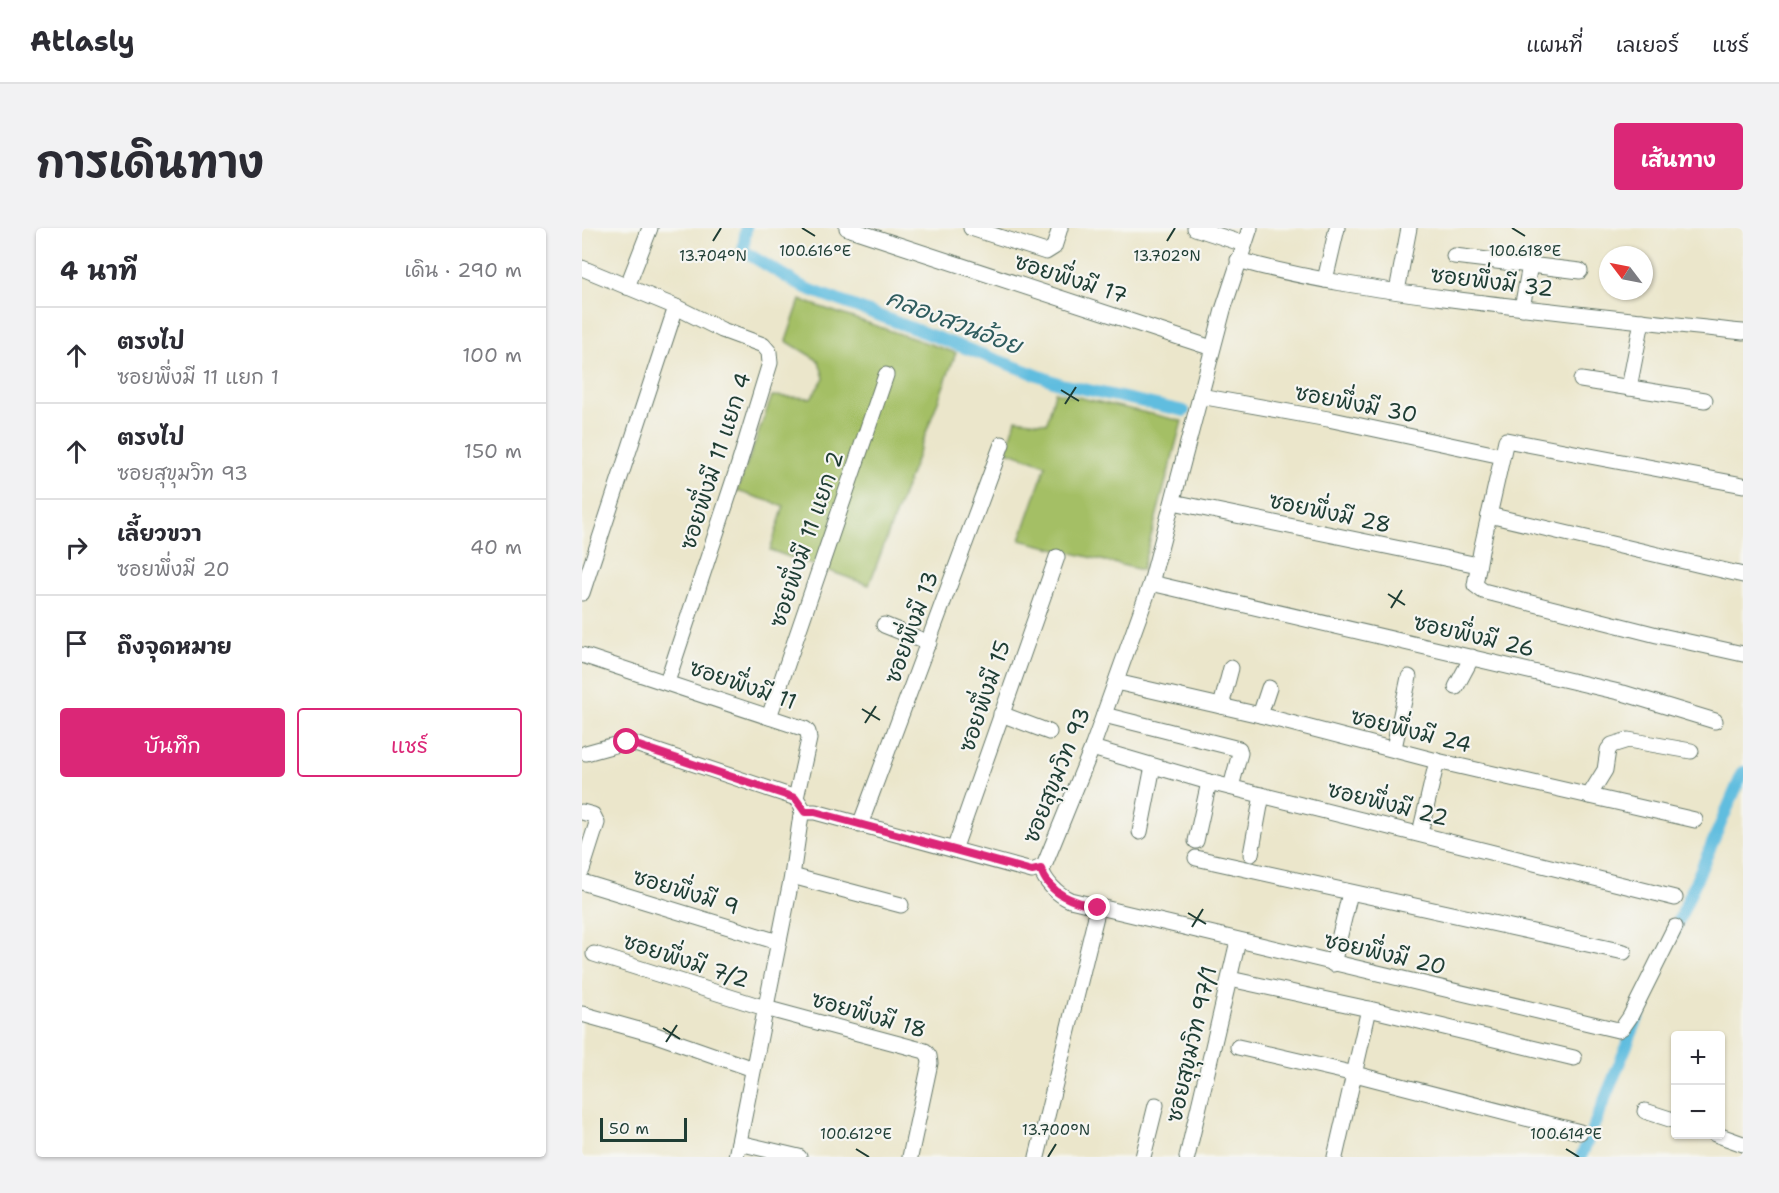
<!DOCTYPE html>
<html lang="th">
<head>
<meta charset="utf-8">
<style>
	body { margin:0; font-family:"Shantell Sans","Playpen Sans Thai",sans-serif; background:#f2f2f3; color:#2b2b33 }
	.controls { position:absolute; right:18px; bottom:18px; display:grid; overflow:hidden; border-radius:6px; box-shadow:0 2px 4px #0004 }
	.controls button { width:54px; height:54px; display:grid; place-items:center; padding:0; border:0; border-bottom:2px solid #e1e1e2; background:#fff; color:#2b2b33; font:30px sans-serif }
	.compass { position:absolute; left:1017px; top:18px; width:54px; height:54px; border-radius:50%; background:#fff; box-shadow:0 2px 4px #0004; rotate:302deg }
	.scale { position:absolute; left:18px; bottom:15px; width:87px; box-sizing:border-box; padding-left:6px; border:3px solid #1f3d34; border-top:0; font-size:16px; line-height:21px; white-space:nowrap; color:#1f3d34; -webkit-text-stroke:4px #f6f6f2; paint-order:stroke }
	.stop { position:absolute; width:18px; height:18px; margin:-14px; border:4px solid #db2777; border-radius:50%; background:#fff }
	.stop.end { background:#db2777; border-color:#fff; box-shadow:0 2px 6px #0008 }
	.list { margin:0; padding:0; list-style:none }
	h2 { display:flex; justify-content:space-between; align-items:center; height:78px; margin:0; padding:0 24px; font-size:26px }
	h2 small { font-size:20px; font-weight:400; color:#7c7c81 }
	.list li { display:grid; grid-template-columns:39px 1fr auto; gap:18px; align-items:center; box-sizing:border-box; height:96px; padding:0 24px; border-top:2px solid #e1e1e2 }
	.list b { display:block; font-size:22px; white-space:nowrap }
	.list p { margin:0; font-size:20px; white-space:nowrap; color:#7c7c81 }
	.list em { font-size:20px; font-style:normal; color:#7c7c81 }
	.actions { display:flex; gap:12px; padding:18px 24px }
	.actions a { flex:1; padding:14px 0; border:2px solid #db2777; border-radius:6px; text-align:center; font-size:21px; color:#db2777 }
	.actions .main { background:#db2777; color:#fff }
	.icon { flex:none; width:33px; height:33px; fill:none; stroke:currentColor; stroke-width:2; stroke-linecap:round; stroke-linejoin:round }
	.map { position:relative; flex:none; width:1161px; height:929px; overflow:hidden; border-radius:6px }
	header { display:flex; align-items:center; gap:36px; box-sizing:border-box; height:84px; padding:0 30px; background:#fff; border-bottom:2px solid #e1e1e2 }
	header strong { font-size:28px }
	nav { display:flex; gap:33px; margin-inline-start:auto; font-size:21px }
	.intro { display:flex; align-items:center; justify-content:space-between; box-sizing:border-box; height:144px; padding:0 36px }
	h1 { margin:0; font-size:42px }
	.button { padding:15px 27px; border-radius:6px; background:#db2777; color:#fff; font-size:21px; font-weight:700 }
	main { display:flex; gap:36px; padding:0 36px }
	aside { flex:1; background:#fff; border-radius:6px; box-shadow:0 2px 4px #0004 }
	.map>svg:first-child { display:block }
</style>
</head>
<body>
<header>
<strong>Atlasly</strong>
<nav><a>แผนที่</a><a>เลเยอร์</a><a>แชร์</a></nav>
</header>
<div class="intro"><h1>การเดินทาง</h1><a class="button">เส้นทาง</a></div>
<main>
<aside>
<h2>4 นาที<small>เดิน · 290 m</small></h2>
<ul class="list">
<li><svg class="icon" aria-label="ahead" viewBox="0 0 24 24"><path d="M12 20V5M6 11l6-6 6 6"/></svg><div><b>ตรงไป</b><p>ซอยพึ่งมี 11 แยก 1</p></div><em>100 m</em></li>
<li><svg class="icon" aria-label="ahead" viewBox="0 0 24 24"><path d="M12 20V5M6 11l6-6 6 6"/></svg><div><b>ตรงไป</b><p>ซอยสุขุมวิท 93</p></div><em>150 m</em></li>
<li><svg class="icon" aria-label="right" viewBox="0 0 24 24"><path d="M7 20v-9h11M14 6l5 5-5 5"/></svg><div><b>เลี้ยวขวา</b><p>ซอยพึ่งมี 20</p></div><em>40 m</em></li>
<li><svg class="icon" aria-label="arrive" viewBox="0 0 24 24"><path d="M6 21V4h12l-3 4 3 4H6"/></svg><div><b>ถึงจุดหมาย</b></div></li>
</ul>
<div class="actions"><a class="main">บันทึก</a><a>แชร์</a></div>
</aside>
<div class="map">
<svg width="1161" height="929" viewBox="0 0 1161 929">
	<rect width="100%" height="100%" fill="#f6f6f2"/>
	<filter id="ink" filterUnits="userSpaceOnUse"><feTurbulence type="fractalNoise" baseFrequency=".0167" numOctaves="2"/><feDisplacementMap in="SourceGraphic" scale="12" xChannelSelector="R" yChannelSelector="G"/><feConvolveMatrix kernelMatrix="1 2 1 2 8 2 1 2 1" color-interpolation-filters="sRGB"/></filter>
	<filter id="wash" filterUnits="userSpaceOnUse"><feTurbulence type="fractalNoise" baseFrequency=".008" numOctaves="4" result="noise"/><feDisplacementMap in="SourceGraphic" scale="24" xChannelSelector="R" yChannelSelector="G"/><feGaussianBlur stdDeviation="1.35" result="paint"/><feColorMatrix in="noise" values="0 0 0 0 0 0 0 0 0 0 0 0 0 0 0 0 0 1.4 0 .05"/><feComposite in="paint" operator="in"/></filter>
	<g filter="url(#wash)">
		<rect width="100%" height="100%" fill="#ebe6cb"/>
		<g fill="#a4bf65" stroke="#627e4c" stroke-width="1.5">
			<polygon points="218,72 374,125 287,357 188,322 202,278 155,263 190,168 229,170 242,150 237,133 204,113"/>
			<polygon points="473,164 600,193 560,342 438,312 464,237 425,223 434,191 465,195"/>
		</g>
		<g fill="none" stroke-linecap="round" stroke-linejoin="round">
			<g stroke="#61bddf" stroke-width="12">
				<polyline points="164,0 161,23 221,59 479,156 602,183"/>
				<polyline points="1091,706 1161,544"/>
				<polyline points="999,929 1061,778"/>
			</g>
		</g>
	</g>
	<g filter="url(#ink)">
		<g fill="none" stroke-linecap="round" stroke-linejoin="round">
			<defs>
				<g id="minor">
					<polyline points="265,0 630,120"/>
					<polyline points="389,0 464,24 472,19 478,0"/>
					<polyline points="613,0 662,16"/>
					<polyline points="872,28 998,43"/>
					<path d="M656 32C723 51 793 61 862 70 961 83 1061 93 1161 104"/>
					<polyline points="0,40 94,79 0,365"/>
					<polyline points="743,52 755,0"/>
					<polyline points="45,59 68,0"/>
					<polyline points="815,63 827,0"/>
					<polyline points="940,80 948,37"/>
					<polyline points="999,152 1123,172"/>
					<polyline points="1047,160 1060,93"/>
					<polyline points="618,168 746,191 920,228"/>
					<polyline points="1161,257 924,212 899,323 893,357 901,363 1075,407 1161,426"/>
					<polyline points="591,274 896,337"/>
					<polyline points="907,287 1161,347"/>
					<polyline points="569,355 1041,465 1133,493"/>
					<polyline points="302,397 347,415"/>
					<polyline points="0,427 223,501 226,504 227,511 214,570 223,584"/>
					<polyline points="85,454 157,236 188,135 187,124 181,117 140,102 94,79"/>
					<polyline points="534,454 678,487 855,533 1113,592"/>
					<polyline points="874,459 890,429"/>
					<polyline points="639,478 649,440"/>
					<polyline points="419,486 467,504"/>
					<polyline points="522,487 657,521 658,525 649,559"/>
					<polyline points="678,487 687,460"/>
					<polyline points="187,489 304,147"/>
					<polyline points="510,520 627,554 1093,670"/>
					<polyline points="812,520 827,449"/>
					<polyline points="4,525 40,515 50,515 214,570"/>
					<polyline points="1007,568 1023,542 1026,522 1030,517 1046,512 1109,523"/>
					<polyline points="0,584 11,587 15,595 0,642"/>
					<polyline points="278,597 420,216"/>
					<polyline points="558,604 571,538"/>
					<polyline points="838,605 855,533"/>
					<polyline points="614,613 627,554"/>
					<polyline points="372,622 475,329"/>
					<polyline points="669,626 680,567"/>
					<polyline points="614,630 1042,724"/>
					<path d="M459 641C463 654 475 666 488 672L1036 802 1041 799 1048 789 1093 699"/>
					<polyline points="210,648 319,677"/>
					<polyline points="0,654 196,714"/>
					<polyline points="12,726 183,780 343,823 347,828 348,835 328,929"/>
					<polyline points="751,736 768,665"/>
					<polyline points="648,751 787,781 753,929"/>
					<polyline points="787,781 992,830"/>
					<polyline points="0,786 71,806 171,841"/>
					<polyline points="656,819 773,846 998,904"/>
					<polyline points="1063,883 1094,893"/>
					<polyline points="1133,906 1161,916"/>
					<polyline points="157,915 217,929"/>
					<polyline points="154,929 210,648 219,587 223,584 233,584 450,643 462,638 510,520 569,355 641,82 668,0"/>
					<polyline points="455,929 516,680"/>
					<polyline points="561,929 574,877"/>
					<polyline points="605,929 656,713"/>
				</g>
			</defs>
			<use href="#minor" stroke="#667869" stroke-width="17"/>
			<use href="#minor" stroke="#fff" stroke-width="15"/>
		</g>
	</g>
	<g fill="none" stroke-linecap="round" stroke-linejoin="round" filter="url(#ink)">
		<path stroke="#db2777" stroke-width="8" d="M45 514 213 570 223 584H233L450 643 459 641C467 667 492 674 516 680"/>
	</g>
	<path fill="none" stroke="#1f3d34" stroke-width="2" d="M220 0 233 8M930 0 943 8M131 13 139 0M585 13 593 0M479 162 497 173M483 176 494 159M806 366 823 377M809 380 820 362M280 481 298 492M283 495 294 478M606 685 624 696M610 699 621 681M81 800 98 811M84 814 95 797M274 921 287 929M984 921 997 929M466 929 474 916"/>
	<g text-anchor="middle" stroke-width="4.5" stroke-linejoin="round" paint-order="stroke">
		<g font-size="22" fill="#1f3d34" stroke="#f6f6f2">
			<text transform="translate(489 50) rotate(18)" y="8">ซอยพึ่งมี 17</text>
			<text transform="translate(910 53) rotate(7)" y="8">ซอยพึ่งมี 32</text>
			<text transform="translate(774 175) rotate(11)" y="8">ซอยพึ่งมี 30</text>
			<text transform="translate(133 233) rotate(-72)" y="8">ซอยพึ่งมี 11 แยก 4</text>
			<text transform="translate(748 284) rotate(12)" y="8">ซอยพึ่งมี 28</text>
			<text transform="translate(224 311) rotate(-71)" y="8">ซอยพึ่งมี 11 แยก 2</text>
			<text transform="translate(329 399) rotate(-70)" y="8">ซอยพึ่งมี 13</text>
			<text transform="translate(892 407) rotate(13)" y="8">ซอยพึ่งมี 26</text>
			<text transform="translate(161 456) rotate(19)" y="8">ซอยพึ่งมี 11</text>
			<text transform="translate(402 468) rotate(-71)" y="8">ซอยพึ่งมี 15</text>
			<text transform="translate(829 502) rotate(14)" y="8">ซอยพึ่งมี 24</text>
			<text transform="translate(474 547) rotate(-68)" y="8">ซอยสุขุมวิท 93</text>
			<text transform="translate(806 575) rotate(14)" y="8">ซอยพึ่งมี 22</text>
			<text transform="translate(104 663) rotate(17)" y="8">ซอยพึ่งมี 9</text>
			<text transform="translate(803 725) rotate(13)" y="8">ซอยพึ่งมี 20</text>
			<text transform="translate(104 732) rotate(18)" y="8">ซอยพึ่งมี 7/2</text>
			<text transform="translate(287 786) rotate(16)" y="8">ซอยพึ่งมี 18</text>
			<text transform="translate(609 816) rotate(-77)" y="8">ซอยสุขุมวิท 97/1</text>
		</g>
		<g font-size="24" font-style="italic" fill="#305d5f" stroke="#f6f6f2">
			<text transform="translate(372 94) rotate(21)" y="8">คลองสวนอ้อย</text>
		</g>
	</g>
	<g font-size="15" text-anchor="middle" fill="#1f3d34" stroke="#f6f6f2" stroke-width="4.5" stroke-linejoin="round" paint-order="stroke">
		<text x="233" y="28">100.616°E</text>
		<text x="943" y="28">100.618°E</text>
		<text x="131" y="33">13.704°N</text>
		<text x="585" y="33">13.702°N</text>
		<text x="474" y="907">13.700°N</text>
		<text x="274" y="911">100.612°E</text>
		<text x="984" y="911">100.614°E</text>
	</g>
</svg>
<div class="controls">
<button>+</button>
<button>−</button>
</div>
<svg class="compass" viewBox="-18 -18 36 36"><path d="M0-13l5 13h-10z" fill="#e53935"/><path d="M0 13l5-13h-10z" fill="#7c7c81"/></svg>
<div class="scale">50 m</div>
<div class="stop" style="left:45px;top:514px"></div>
<div class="stop end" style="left:516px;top:680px"></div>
</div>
</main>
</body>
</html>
